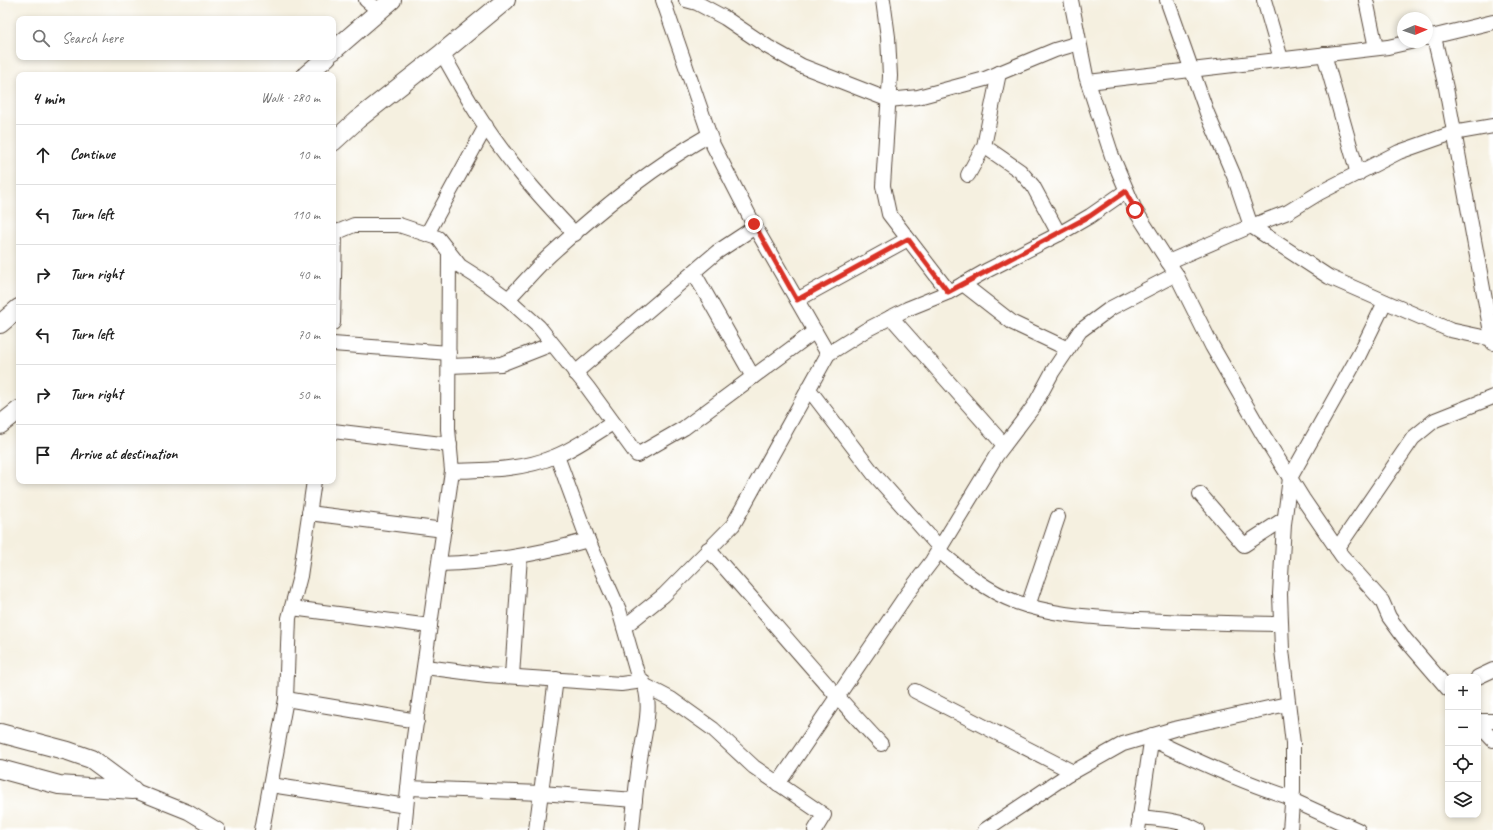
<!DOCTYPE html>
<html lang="en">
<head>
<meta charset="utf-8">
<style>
	body { margin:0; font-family:Caveat,sans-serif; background:#f2f2f2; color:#222 }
	.controls { position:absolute; right:12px; bottom:12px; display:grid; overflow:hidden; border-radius:8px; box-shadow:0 2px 6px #0003 }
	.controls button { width:36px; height:36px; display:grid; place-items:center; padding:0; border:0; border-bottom:1px solid #e0e0e0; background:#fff; color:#222; font:20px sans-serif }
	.compass { position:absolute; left:1397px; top:12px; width:36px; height:36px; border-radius:50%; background:#fff; box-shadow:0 2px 6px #0003; rotate:88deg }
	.stop { position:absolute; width:12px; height:12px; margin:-9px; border:3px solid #d93025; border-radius:50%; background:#fff }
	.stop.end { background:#d93025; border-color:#fff; box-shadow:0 1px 4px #0008 }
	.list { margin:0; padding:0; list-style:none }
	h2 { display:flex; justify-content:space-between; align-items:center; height:52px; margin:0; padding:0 16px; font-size:17px }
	h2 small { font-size:13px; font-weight:400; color:#767676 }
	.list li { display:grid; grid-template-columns:26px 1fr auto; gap:12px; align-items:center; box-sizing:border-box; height:60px; padding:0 16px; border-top:1px solid #e0e0e0 }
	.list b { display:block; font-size:15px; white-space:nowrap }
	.list em { font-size:13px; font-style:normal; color:#767676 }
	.icon { flex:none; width:22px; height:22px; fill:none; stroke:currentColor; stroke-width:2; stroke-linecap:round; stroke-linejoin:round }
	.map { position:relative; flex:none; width:1493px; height:830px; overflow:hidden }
	.search { position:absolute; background:#fff; box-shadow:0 2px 6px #0003; left:16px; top:16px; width:320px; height:44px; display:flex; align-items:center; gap:10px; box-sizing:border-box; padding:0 14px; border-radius:8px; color:#767676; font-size:15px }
	.panel { position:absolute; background:#fff; box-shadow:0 2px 6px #0003; left:16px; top:72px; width:320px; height:412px; border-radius:8px }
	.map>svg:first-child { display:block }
</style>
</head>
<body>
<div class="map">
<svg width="1493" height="830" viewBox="0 0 1493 830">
	<rect width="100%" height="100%" fill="#fff"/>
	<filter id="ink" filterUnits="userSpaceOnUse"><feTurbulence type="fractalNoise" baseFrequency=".025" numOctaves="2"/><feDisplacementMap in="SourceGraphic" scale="8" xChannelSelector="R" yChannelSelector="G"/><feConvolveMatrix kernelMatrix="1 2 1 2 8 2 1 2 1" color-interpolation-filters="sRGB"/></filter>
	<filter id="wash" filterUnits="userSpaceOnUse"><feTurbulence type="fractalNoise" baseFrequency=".012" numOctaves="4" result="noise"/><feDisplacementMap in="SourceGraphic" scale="16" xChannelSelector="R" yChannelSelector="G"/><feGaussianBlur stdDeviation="0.9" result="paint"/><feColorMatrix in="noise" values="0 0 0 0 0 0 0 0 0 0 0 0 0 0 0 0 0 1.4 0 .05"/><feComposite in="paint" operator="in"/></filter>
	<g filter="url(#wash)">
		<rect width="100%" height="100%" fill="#f5f0e0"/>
	</g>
	<g filter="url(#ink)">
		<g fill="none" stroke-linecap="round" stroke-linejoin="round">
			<defs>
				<g id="minor">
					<polyline points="366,0 379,11"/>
					<polyline points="663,0 713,145 755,227 828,354"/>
					<polyline points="686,0 697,3 725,18 768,47 802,66 889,100 918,97 985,79 1055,50 1079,43"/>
					<polyline points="883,0 888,37 890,76 883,186 889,214 949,292"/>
					<polyline points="1071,0 1086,76 1112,156 1135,210 1176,274 1212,346 1262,433 1303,499 1342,556 1382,601 1389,617 1405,639 1448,689"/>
					<polyline points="1167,0 1207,113 1234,176 1251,226 1329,277 1450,330 1492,339"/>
					<polyline points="1264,0 1281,59"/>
					<polyline points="1366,0 1376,48"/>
					<polyline points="1434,37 1446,88 1493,343"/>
					<polyline points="1427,38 1493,22"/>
					<path d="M442 53C454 74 465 95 478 115 505 158 540 197 575 234"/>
					<polyline points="1324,54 1358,174"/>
					<polyline points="1088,82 1388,47 1410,42"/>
					<polyline points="984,146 1020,171 1033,186 1059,234"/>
					<polyline points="968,175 984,146 999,73"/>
					<polyline points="333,230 335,233 333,323"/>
					<polyline points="335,233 354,225 399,225 438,238 460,266 482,280 508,299 539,327 588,388 637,455 684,428 815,331"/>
					<polyline points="427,234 486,126"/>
					<polyline points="1168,262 1251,226 1288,212 1319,193 1399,152 1453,133 1493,126"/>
					<polyline points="694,273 753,377"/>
					<polyline points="963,284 1013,323 1068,349"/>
					<path d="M508 299C522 285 535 269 550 255 599 210 651 168 709 135"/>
					<polyline points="797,300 908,239"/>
					<polyline points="891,317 1004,445"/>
					<polyline points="333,344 449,353"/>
					<polyline points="449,366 501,364 552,344"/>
					<polyline points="575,373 717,252 755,227"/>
					<polyline points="808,388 873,473 939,547"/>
					<polyline points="333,431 450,445"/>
					<path d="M452 471C488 470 523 470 556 456 576 448 594 434 613 423"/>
					<polyline points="1200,494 1244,545 1284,519"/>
					<polyline points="309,513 444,530"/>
					<path d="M708 549C767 614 821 681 881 744"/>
					<polyline points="1337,549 1413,438 1435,420 1493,397"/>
					<path d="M938 550C961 570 987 591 1016 602 1054 616 1095 617 1135 620 1184 622 1232 624 1281 624"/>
					<path d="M439 564C490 563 539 554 588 540"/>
					<polyline points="1028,606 1058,517"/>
					<polyline points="292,608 430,626"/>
					<polyline points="624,627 664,595 733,525 828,354 866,330 907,309 949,292 986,271 1059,234 1090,216 1126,191"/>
					<polyline points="425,667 487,675 621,684 636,682 639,680 619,610 588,540 557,456"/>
					<polyline points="512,676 520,556"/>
					<polyline points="1478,677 1493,670"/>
					<polyline points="644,685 671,699 713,729 754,767 824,815 815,830"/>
					<polyline points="915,691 1073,772"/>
					<polyline points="286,699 417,721"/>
					<polyline points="1478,721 1493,721"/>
					<polyline points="1478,724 1493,740"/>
					<path d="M1151 739C1196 761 1244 783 1292 798"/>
					<polyline points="778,784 907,594 932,561 996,456 1034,406 1053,371 1080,331 1111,308 1176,274"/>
					<polyline points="271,785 406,806"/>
					<polyline points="408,788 541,793 635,800"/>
					<polyline points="133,790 188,812 218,830"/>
					<polyline points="1292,800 1358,830"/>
					<path d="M1139 817C1158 819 1182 820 1198 830"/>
					<polyline points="262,830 286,699 289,618 300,576 314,481"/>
					<polyline points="404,830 411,758 452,471 448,429 449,253"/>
					<polyline points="536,830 556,679"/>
					<path d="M632 830C634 808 636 787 639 765 642 741 655 703 642 680"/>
					<polyline points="985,830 1066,776 1123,744 1174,729 1287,704"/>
					<polyline points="1138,830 1152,735"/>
					<polyline points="1290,830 1293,791 1293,744 1282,650 1280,594 1284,524 1290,478 1359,355 1385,302"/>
				</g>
				<g id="major">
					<polyline points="333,51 392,0"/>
					<polyline points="306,75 327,57"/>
					<polyline points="333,142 357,120 442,53 506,0"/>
					<polyline points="0,324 19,308"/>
					<polyline points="0,425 19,410"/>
					<polyline points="0,733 68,751 91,759 133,790 59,785 0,769"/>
				</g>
			</defs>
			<use href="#minor" stroke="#57483b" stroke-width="16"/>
			<use href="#major" stroke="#57483b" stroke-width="20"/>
			<use href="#minor" stroke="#fff" stroke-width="14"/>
			<use href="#major" stroke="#fff" stroke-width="18"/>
		</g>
	</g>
	<g fill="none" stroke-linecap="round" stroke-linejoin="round" filter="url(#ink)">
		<polyline stroke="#d93025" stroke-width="5" points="754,224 797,300 908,239 948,292 1090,216 1126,191 1135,210"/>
	</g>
</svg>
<div class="controls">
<button>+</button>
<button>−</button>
<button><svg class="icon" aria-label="locate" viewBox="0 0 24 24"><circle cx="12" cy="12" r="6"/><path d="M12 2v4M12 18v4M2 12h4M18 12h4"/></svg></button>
<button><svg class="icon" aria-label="layers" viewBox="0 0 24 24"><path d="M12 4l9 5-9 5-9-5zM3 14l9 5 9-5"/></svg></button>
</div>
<svg class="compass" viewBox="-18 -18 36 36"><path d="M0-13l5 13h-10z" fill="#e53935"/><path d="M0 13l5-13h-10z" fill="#767676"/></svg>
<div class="stop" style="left:1135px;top:210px"></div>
<div class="stop end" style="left:754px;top:224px"></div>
<div class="search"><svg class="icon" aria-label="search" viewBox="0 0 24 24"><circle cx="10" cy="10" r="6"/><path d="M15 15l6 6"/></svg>Search here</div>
<section class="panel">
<h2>4 min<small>Walk · 280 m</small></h2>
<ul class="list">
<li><svg class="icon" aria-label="ahead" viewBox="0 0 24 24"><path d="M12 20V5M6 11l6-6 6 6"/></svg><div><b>Continue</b></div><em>10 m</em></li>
<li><svg class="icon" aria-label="left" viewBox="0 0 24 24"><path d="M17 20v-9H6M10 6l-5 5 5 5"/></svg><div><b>Turn left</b></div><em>110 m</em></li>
<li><svg class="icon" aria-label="right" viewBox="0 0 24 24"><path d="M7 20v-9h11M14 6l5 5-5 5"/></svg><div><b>Turn right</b></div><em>40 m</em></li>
<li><svg class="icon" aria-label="left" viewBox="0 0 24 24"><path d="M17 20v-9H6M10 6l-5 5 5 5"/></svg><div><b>Turn left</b></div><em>70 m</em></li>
<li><svg class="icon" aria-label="right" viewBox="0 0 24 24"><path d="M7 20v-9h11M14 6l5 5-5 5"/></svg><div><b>Turn right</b></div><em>50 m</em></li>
<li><svg class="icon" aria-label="arrive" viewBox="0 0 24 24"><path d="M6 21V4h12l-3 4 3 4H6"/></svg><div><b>Arrive at destination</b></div></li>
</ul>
</section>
</div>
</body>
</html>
